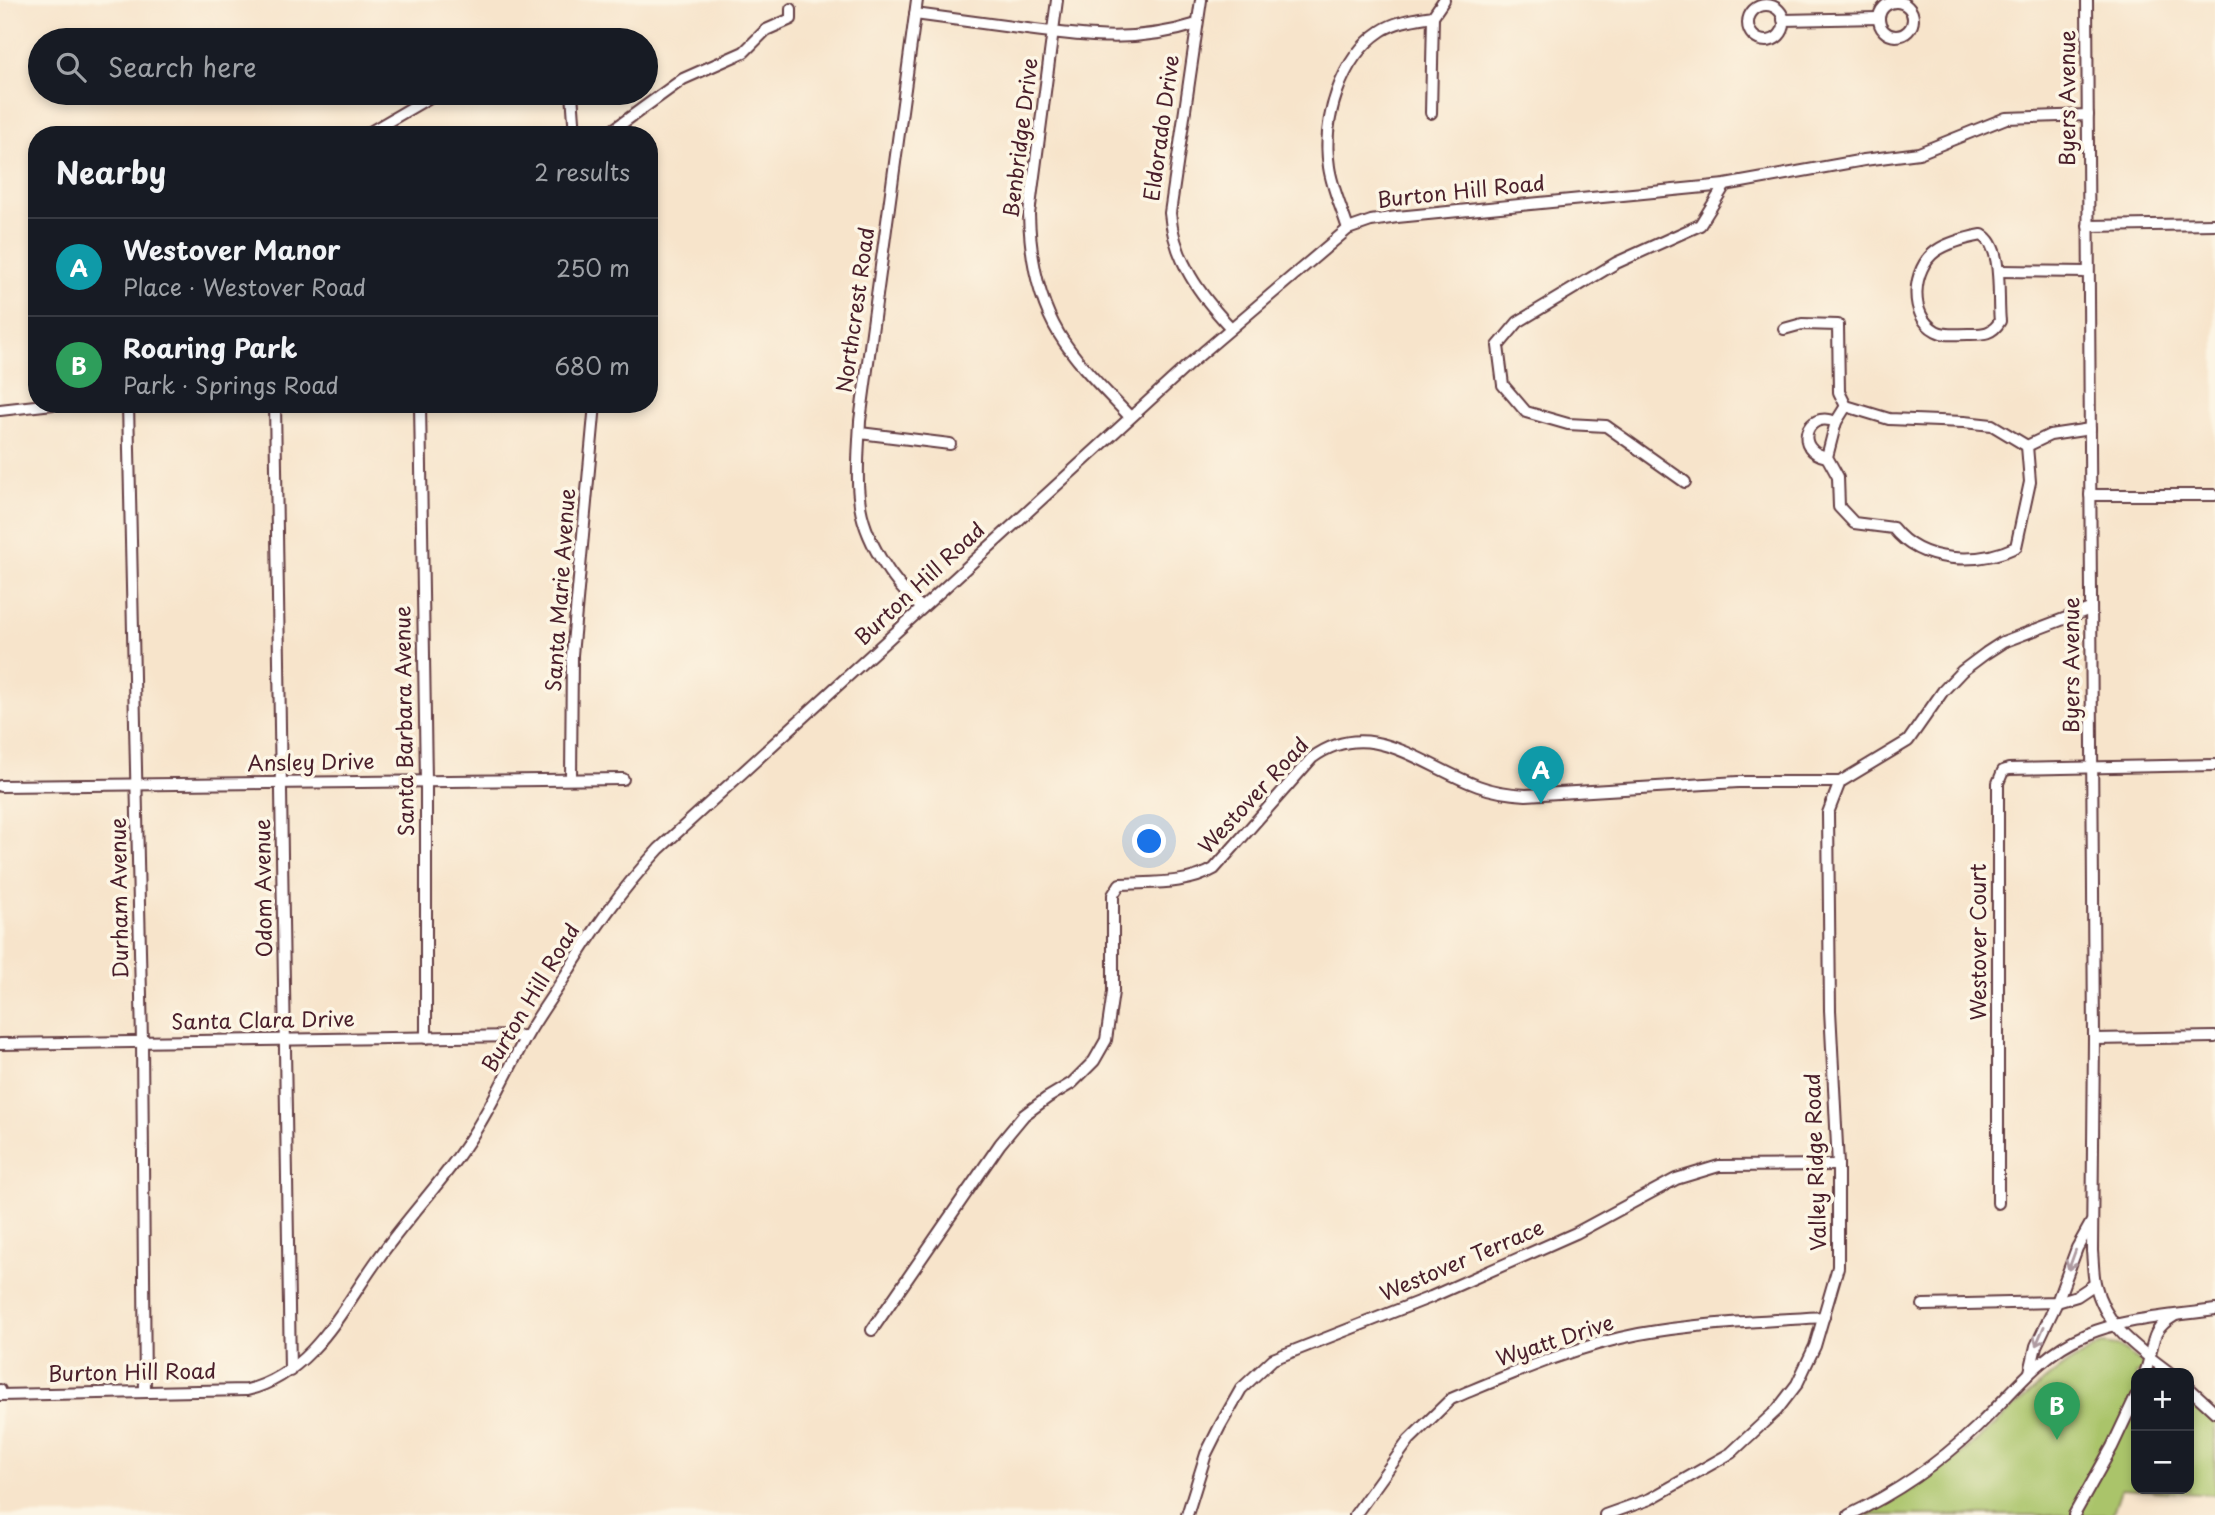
<!DOCTYPE html>
<html lang="en">
<head>
<meta charset="utf-8">
<style>
	body { margin:0; font-family:"Playpen Sans",sans-serif; background:#242831; color:#f1f3f6 }
	.controls { position:absolute; right:21px; bottom:21px; display:grid; overflow:hidden; border-radius:14px; box-shadow:0 4px 10px #0003 }
	.controls button { width:63px; height:63px; display:grid; place-items:center; padding:0; border:0; border-bottom:2px solid #363941; background:#171b24; color:#f1f3f6; font:35px sans-serif }
	.you { position:absolute; left:1150px; top:842px; width:24px; height:24px; margin:-18px; border:5px solid #fff; border-radius:50%; background:#1a73e8; box-shadow:0 0 0 10px #1a73e833 }
	.badge { display:grid; place-items:center; width:46px; height:46px; border-radius:50%; background:#0f766e; color:#fff; font-size:23px; font-weight:700 }
	.pin { position:absolute; translate:-50% -58px; filter:drop-shadow(0 2px 4px #0008) }
	.pin::after { content:''; position:absolute; top:37px; width:24px; height:21px; background:inherit; clip-path:polygon(0 0,100% 0,50% 100%) }
	.list { margin:0; padding:0; list-style:none }
	h2 { display:flex; justify-content:space-between; align-items:center; height:91px; margin:0; padding:0 28px; font-size:30px }
	h2 small { font-size:23px; font-weight:400; color:#9ea1a6 }
	.list li { display:grid; grid-template-columns:46px 1fr auto; gap:21px; align-items:center; box-sizing:border-box; height:98px; padding:0 28px; border-top:2px solid #363941 }
	.list b { display:block; font-size:26px; white-space:nowrap }
	.list p { margin:0; font-size:23px; white-space:nowrap; color:#9ea1a6 }
	.list em { font-size:23px; font-style:normal; color:#9ea1a6 }
	.icon { flex:none; width:38px; height:38px; fill:none; stroke:currentColor; stroke-width:2; stroke-linecap:round; stroke-linejoin:round }
	.map { position:relative; flex:none; width:2215px; height:1515px; overflow:hidden }
	.search { position:absolute; background:#171b24; box-shadow:0 4px 10px #0003; left:28px; top:28px; width:630px; height:77px; display:flex; align-items:center; gap:18px; box-sizing:border-box; padding:0 24px; border-radius:38px; color:#9ea1a6; font-size:26px }
	.panel { position:absolute; background:#171b24; box-shadow:0 4px 10px #0003; left:28px; top:126px; width:630px; height:287px; border-radius:28px }
	.map>svg:first-child { display:block }
</style>
</head>
<body>
<div class="map">
<svg width="2215" height="1515" viewBox="0 0 2215 1515">
	<rect width="100%" height="100%" fill="#fcf5e5"/>
	<filter id="ink" filterUnits="userSpaceOnUse"><feTurbulence type="fractalNoise" baseFrequency=".0143" numOctaves="2"/><feDisplacementMap in="SourceGraphic" scale="14" xChannelSelector="R" yChannelSelector="G"/><feConvolveMatrix kernelMatrix="1 2 1 2 8 2 1 2 1" color-interpolation-filters="sRGB"/></filter>
	<filter id="wash" filterUnits="userSpaceOnUse"><feTurbulence type="fractalNoise" baseFrequency=".00686" numOctaves="4" result="noise"/><feDisplacementMap in="SourceGraphic" scale="28" xChannelSelector="R" yChannelSelector="G"/><feGaussianBlur stdDeviation="1.57" result="paint"/><feColorMatrix in="noise" values="0 0 0 0 0 0 0 0 0 0 0 0 0 0 0 0 0 1.4 0 .05"/><feComposite in="paint" operator="in"/></filter>
	<g filter="url(#wash)">
		<rect width="100%" height="100%" fill="#f7e4cb"/>
		<path fill="#aac46a" stroke="#7a724a" stroke-width="2" d="M2104 1344 2117 1346 2158 1373H2136V1489H2189V1397L2215 1422V1495L2121 1489 2112 1515H1866C1914 1491 1949 1465 1989 1430 2026 1398 2058 1363 2104 1344Z"/>
	</g>
	<g filter="url(#ink)">
		<g fill="none" stroke-linecap="round" stroke-linejoin="round">
			<defs>
				<g id="minor">
					<path d="M917 0 860 421C859 446 856 472 859 497 862 537 892 583 922 608"/>
					<path d="M1057 0 1029 214C1030 254 1038 299 1059 334 1078 365 1106 391 1130 417"/>
					<path d="M1201 0 1170 213C1174 260 1200 295 1231 328"/>
					<path d="M2087 0 2094 1039 2092 1251C2093 1261 2093 1273 2095 1283 2105 1327 2137 1348 2170 1373"/>
					<circle cx="1896" cy="19" r="17"/>
					<circle cx="1766" cy="23" r="18"/>
					<path d="M915 14C952 19 990 24 1027 29 1087 37 1138 43 1197 24"/>
					<polyline points="1783,20 1879,18"/>
					<polyline points="572,93 575,135"/>
					<polyline points="1431,113 1433,16"/>
					<polyline points="365,135 437,93"/>
					<polyline points="606,135 683,79 744,52 766,30 791,19 791,9"/>
					<polyline points="2088,226 2215,224"/>
					<path d="M1348 229C1342 209 1332 188 1329 167 1322 121 1340 58 1381 31 1396 21 1415 19 1433 16L1444 0"/>
					<path d="M1982 235C2004 247 1997 298 2000 321 1992 335 1982 334 1968 334 1957 334 1945 336 1936 331 1908 316 1912 268 1936 251 1949 242 1966 238 1982 235Z"/>
					<polyline points="1998,271 2088,272"/>
					<polyline points="1784,329 1802,324 1838,325 1839,392 1846,406 1889,419 1964,422 1992,425 2027,446 2050,435 2090,429"/>
					<polyline points="128,404 142,1042 145,1392"/>
					<polyline points="275,404 290,1371"/>
					<polyline points="420,404 426,781 426,1038"/>
					<path d="M1846 406 1836 422 1827 457 1838 477 1839 507 1854 523 1893 528C1921 564 1978 565 2016 547L2030 482 2027 446"/>
					<polyline points="0,410 53,404"/>
					<polyline points="860,433 950,444"/>
					<path d="M1827 457C1793 451 1805 409 1836 422"/>
					<polyline points="1685,482 1606,426 1568,424 1526,412 1503,385 1498,346 1518,322 1616,263 1700,225 1725,185"/>
					<polyline points="2090,495 2215,495"/>
					<polyline points="571,779 572,655 595,404"/>
					<polyline points="0,786 623,779"/>
					<polyline points="2094,1039 2215,1037"/>
					<polyline points="0,1044 526,1036"/>
					<polyline points="1998,1203 1998,783 2003,771 2009,769 2215,765"/>
					<polyline points="1923,1305 2057,1302 2077,1296 2095,1284"/>
					<path d="M872 1330 1000 1144 1024 1115 1047 1098 1072 1083 1094 1061 1106 1040 1113 992V895L1120 884C1152 882 1186 885 1214 869L1312 758C1370 715 1422 766 1478 786 1494 792 1509 794 1526 795L1738 782H1840L1908 741 1943 691 1962 671 1986 653 2003 642 2090 609"/>
					<polyline points="2030,1372 2036,1346 2057,1302 2077,1248 2091,1223"/>
					<path d="M2145 1373C2155 1348 2147 1332 2174 1316"/>
					<polyline points="2189,1388 2215,1412"/>
					<path d="M0 1390V1395L247 1390C312 1374 342 1309 378 1259 410 1214 449 1175 477 1128 495 1099 509 1068 525 1039 536 1019 550 1000 562 981 592 932 620 891 659 849L1187 366 1348 229 1371 221 1397 217 1725 185 1864 160 1919 153 2006 118 2088 115"/>
					<polyline points="1187,1515 1206,1454 1220,1426 1241,1389 1273,1359 1431,1297 1576,1233 1676,1179 1719,1166 1838,1165"/>
					<path d="M1355 1515 1409 1440 1451 1399 1458 1396C1516 1372 1576 1346 1639 1334 1700 1323 1762 1321 1824 1317"/>
					<polyline points="1605,1515 1650,1499 1731,1453 1777,1410 1797,1384 1815,1346 1838,1267 1838,1165 1830,1010 1828,813 1840,782"/>
					<path d="M1849 1515C1896 1493 1939 1463 1976 1428 2011 1395 2039 1354 2085 1335 2126 1318 2171 1316 2215 1310"/>
					<polyline points="2074,1515 2112,1447 2136,1396"/>
				</g>
			</defs>
			<use href="#minor" stroke="#643d43" stroke-width="14"/>
			<use href="#minor" stroke="#fff" stroke-width="10"/>
		</g>
		<defs><path id="oneway-shaft" d="M-6 0H5M1.5-3L5.5 0L1.5 3" fill="none" stroke-width="1.6" stroke-linecap="round" stroke-linejoin="round" transform="scale(1.75)"/></defs>
		<g stroke="#ae9aa0">
			<use href="#oneway-shaft" transform="translate(2072 1260) rotate(110)"/>
			<use href="#oneway-shaft" transform="translate(2040 1336) rotate(113)"/>
		</g>
	</g>
	<g text-anchor="middle" stroke-width="7" stroke-linejoin="round" paint-order="stroke">
		<g font-size="21" fill="#4a1f2b" stroke="#fcf5e5">
			<text transform="translate(2068 98) rotate(-90)" y="7">Byers Avenue</text>
			<text transform="translate(1162 128) rotate(-82)" y="7">Eldorado Drive</text>
			<text transform="translate(1021 138) rotate(-83)" y="7">Benbridge Drive</text>
			<text transform="translate(1461 192) rotate(-6)" y="7">Burton Hill Road</text>
			<text transform="translate(856 310) rotate(-82)" y="7">Northcrest Road</text>
			<text transform="translate(920 584) rotate(-43)" y="7">Burton Hill Road</text>
			<text transform="translate(561 590) rotate(-86)" y="7">Santa Marie Avenue</text>
			<text transform="translate(2072 665) rotate(-90)" y="7">Byers Avenue</text>
			<text transform="translate(405 721) rotate(-91)" y="7">Santa Barbara Avenue</text>
			<text transform="translate(311 763) rotate(-1)" y="7">Ansley Drive</text>
			<text transform="translate(1254 796) rotate(-47)" y="7">Westover Road</text>
			<text transform="translate(264 888) rotate(-91)" y="7">Odom Avenue</text>
			<text transform="translate(120 898) rotate(-91)" y="7">Durham Avenue</text>
			<text transform="translate(1979 942) rotate(-90)" y="7">Westover Court</text>
			<text transform="translate(531 998) rotate(-59)" y="7">Burton Hill Road</text>
			<text transform="translate(263 1021) rotate(-1)" y="7">Santa Clara Drive</text>
			<text transform="translate(1816 1162) rotate(-92)" y="7">Valley Ridge Road</text>
			<text transform="translate(1462 1261) rotate(-23)" y="7">Westover Terrace</text>
			<text transform="translate(1555 1341) rotate(-18)" y="7">Wyatt Drive</text>
			<text transform="translate(132 1373) rotate(-1)" y="7">Burton Hill Road</text>
		</g>
	</g>
</svg>
<div class="controls">
<button>+</button>
<button>−</button>
</div>
<div class="you"></div>
<div class="pin badge" style="left:1541px;top:804px;background:#0f9aa8">A</div>
<div class="pin badge" style="left:2057px;top:1440px;background:#2e9e5b">B</div>
<div class="search"><svg class="icon" aria-label="search" viewBox="0 0 24 24"><circle cx="10" cy="10" r="6"/><path d="M15 15l6 6"/></svg>Search here</div>
<section class="panel">
<h2>Nearby<small>2 results</small></h2>
<ul class="list">
<li><span class="badge" style="background:#0f9aa8">A</span><div><b>Westover Manor</b><p>Place · Westover Road</p></div><em>250 m</em></li>
<li><span class="badge" style="background:#2e9e5b">B</span><div><b>Roaring Park</b><p>Park · Springs Road</p></div><em>680 m</em></li>
</ul>
</section>
</div>
</body>
</html>
